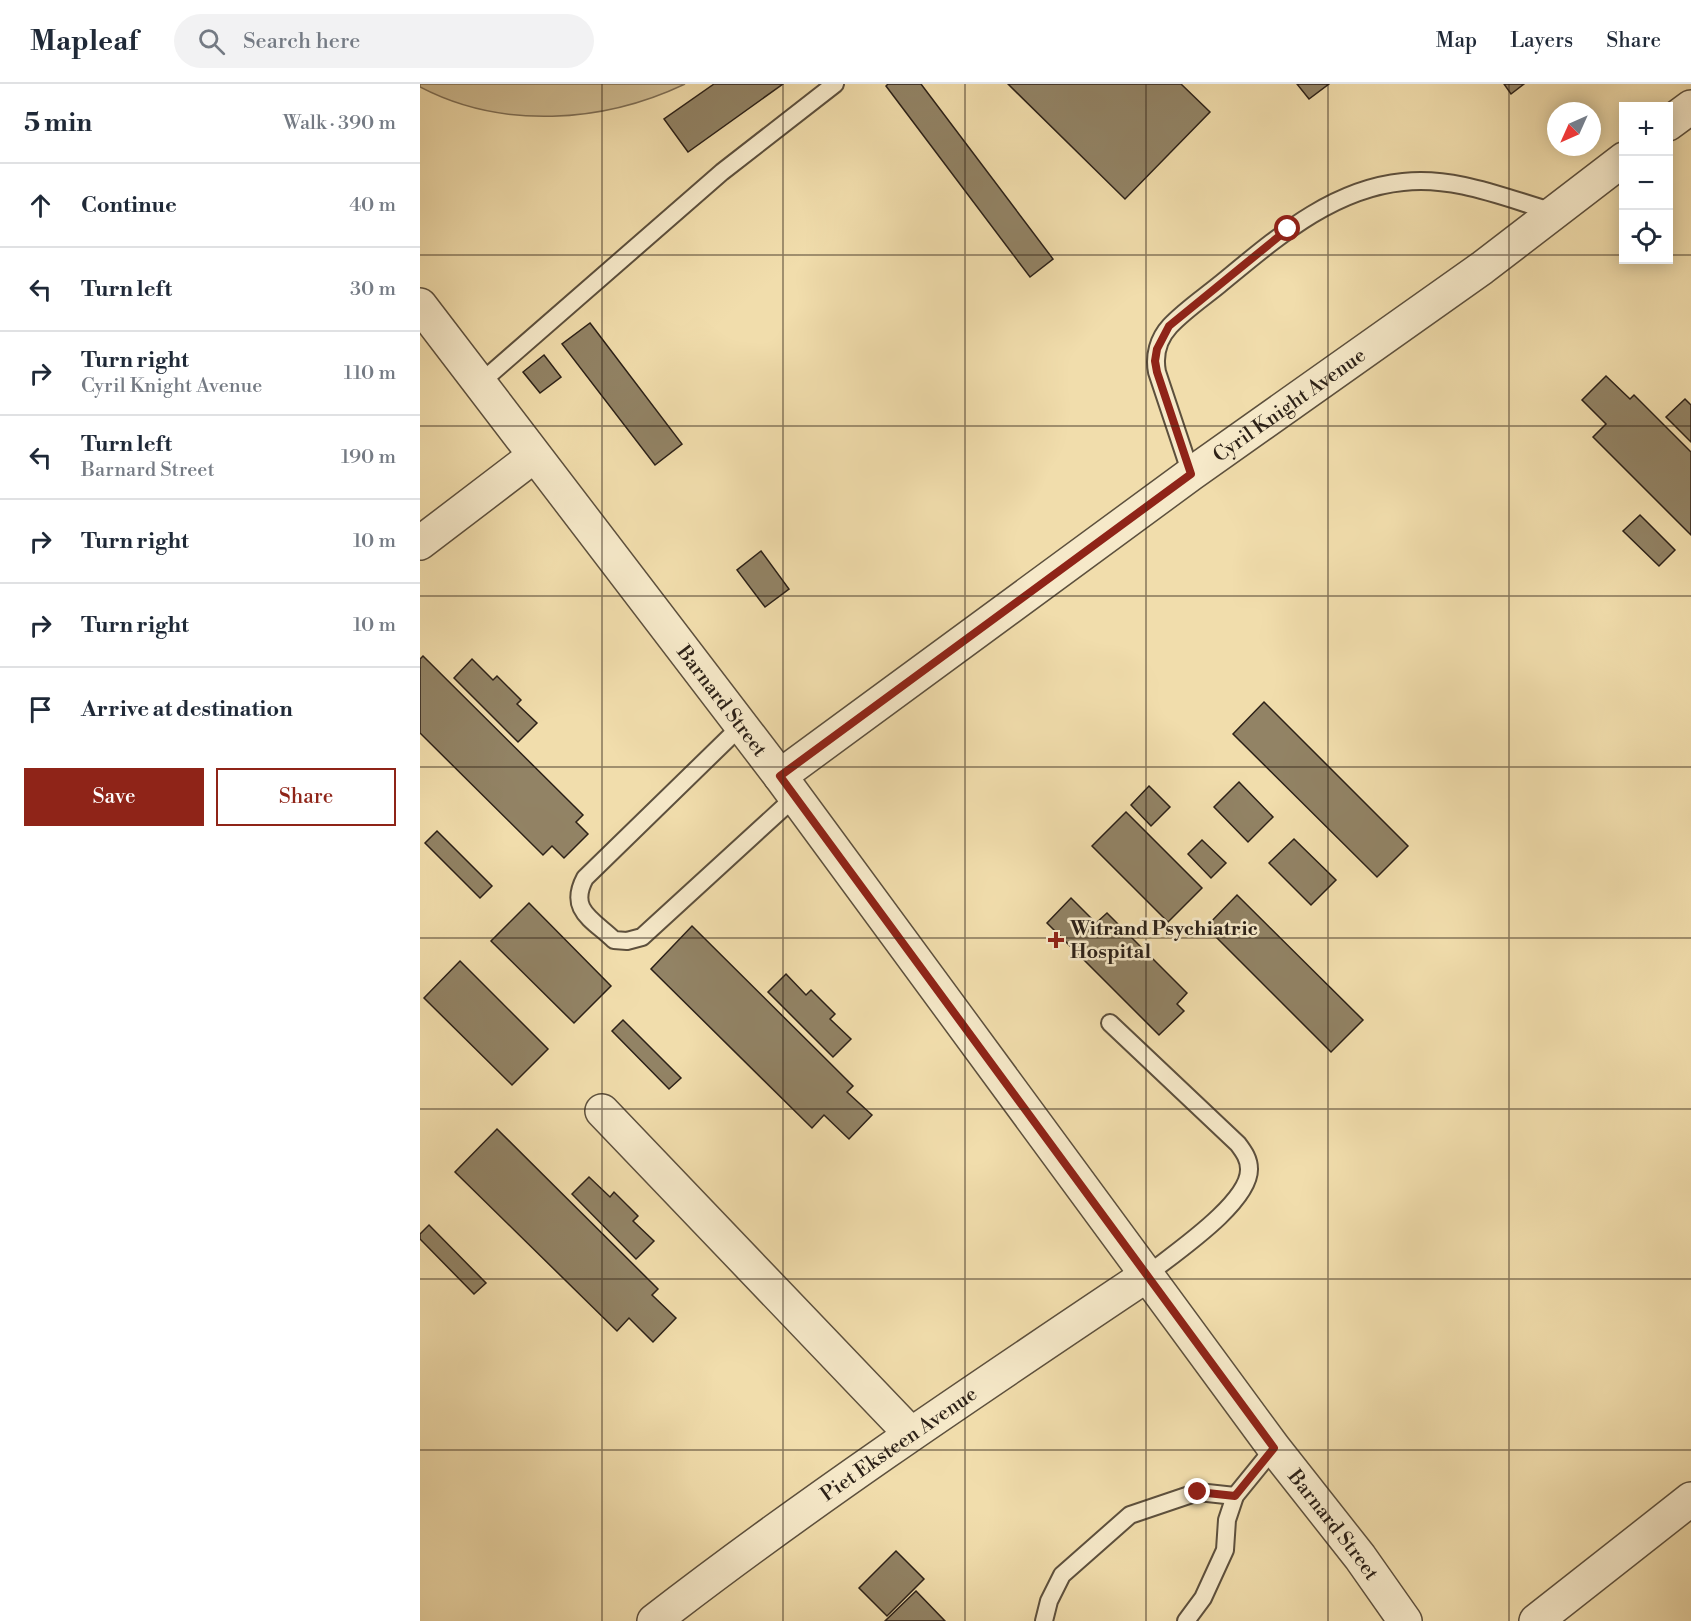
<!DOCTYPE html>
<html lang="en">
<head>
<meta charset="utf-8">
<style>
	body { margin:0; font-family:"Libre Bodoni",serif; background:#f2f2f3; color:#1f2937 }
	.controls { position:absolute; right:18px; top:18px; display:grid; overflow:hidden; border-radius:0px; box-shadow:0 3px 15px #0003 }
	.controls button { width:54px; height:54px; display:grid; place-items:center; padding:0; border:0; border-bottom:2px solid #e0e1e3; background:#fff; color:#1f2937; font:30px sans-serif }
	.compass { position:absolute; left:1127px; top:18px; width:54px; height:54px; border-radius:50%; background:#fff; box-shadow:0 3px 15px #0003; rotate:225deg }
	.stop { position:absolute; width:18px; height:18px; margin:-14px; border:4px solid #8f2418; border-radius:50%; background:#fff }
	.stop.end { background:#8f2418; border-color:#fff; box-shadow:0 2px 6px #0008 }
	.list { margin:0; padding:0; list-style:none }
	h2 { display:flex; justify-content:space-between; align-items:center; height:78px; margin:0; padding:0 24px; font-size:26px }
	h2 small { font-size:20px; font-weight:400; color:#747a83 }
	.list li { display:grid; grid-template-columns:39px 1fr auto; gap:18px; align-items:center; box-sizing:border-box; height:84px; padding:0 24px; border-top:2px solid #e0e1e3 }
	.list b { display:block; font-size:22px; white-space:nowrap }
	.list p { margin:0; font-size:20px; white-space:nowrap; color:#747a83 }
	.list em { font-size:20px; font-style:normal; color:#747a83 }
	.actions { display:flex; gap:12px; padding:18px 24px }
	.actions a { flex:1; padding:14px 0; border:2px solid #8f2418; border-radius:0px; text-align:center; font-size:21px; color:#8f2418 }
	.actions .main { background:#8f2418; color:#fff }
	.icon { flex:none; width:33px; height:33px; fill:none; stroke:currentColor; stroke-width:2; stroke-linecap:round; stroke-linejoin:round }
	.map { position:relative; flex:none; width:1271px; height:1537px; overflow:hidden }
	header { display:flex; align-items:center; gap:36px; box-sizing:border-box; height:84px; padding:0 30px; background:#fff; border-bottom:2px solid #e0e1e3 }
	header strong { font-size:28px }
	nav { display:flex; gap:33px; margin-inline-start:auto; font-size:21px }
	.search { width:420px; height:54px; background:#f2f2f3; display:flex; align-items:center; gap:15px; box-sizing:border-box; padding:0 21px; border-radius:33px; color:#747a83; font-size:22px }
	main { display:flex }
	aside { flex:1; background:#fff }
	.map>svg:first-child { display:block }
</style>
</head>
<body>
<header>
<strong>Mapleaf</strong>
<div class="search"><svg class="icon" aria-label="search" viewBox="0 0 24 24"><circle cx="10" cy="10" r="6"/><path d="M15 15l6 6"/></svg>Search here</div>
<nav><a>Map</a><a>Layers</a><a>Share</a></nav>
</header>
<main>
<aside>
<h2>5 min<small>Walk · 390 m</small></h2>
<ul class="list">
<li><svg class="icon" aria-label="ahead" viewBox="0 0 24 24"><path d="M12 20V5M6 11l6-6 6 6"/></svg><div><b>Continue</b></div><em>40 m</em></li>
<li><svg class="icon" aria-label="left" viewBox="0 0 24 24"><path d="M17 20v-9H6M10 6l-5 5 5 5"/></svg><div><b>Turn left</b></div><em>30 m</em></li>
<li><svg class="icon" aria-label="right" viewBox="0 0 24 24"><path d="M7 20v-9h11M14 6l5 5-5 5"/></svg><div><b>Turn right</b><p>Cyril Knight Avenue</p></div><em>110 m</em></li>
<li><svg class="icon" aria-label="left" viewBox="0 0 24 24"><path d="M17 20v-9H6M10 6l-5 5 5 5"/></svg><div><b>Turn left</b><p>Barnard Street</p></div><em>190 m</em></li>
<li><svg class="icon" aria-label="right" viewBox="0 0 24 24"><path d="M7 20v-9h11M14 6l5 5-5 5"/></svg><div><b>Turn right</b></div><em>10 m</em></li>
<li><svg class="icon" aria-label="right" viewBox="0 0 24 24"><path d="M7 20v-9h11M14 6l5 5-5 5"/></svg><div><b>Turn right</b></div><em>10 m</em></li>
<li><svg class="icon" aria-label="arrive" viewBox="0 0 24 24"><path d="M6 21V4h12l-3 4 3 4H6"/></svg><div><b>Arrive at destination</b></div></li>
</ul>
<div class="actions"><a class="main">Save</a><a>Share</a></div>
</aside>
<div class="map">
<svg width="1271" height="1537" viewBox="0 0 1271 1537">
	<rect width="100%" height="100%" fill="#f1ddac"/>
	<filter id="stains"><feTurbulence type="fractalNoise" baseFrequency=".00333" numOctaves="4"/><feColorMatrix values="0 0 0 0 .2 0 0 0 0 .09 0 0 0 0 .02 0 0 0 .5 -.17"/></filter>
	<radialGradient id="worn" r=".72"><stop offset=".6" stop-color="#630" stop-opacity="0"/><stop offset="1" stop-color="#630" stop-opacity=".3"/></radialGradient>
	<path fill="#d0bd93" stroke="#7e6f56" stroke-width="1.5" d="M0 0H265C183 39 82 46 0 3Z"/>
	<g fill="#928365" stroke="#2c2118" stroke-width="1.5">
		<polygon points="294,0 363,0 268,68 244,35"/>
		<polygon points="468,0 501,0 633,175 610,193 466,2"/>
		<polygon points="588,0 761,0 790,28 705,115"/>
		<polygon points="877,0 909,0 889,15"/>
		<polygon points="1084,0 1104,0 1091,10"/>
		<polygon points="170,239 262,360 235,381 142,260"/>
		<polygon points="124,271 141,293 120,309 103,288"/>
		<polygon points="1186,292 1210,315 1214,311 1271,368 1271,451 1173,353 1186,340 1162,316"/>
		<polygon points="1265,315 1271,321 1271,358 1246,333"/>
		<polygon points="1220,431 1255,466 1239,482 1203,447"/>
		<polygon points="341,467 369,505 345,523 317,486"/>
		<polygon points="3,572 163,731 156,738 168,750 144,774 132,762 123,771 0,649 0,575"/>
		<polygon points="52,575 73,596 77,592 101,616 97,620 117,639 98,658 34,594"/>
		<polygon points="844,618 988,762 957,793 813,650"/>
		<polygon points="819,698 853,733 828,758 794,723"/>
		<polygon points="729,702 750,723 731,742 711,721"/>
		<polygon points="706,728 782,804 748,838 672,762"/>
		<polygon points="17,747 72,802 60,814 5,759"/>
		<polygon points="874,755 916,796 891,821 849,779"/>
		<polygon points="782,756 806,779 791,794 768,770"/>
		<polygon points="817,811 943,936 911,968 786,843"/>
		<polygon points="651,814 676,839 687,829 767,909 757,920 764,927 739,951 627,839"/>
		<polygon points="109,819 191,902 154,939 71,857"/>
		<polygon points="272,842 433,1002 427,1008 452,1031 429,1055 404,1031 392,1044 231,885"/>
		<polygon points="40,877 128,965 92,1001 4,914"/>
		<polygon points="366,890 386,911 391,906 415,930 410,935 431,955 413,973 348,908"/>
		<polygon points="203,936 261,994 249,1005 192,947"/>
		<polygon points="77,1045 238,1205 232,1211 256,1234 233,1258 209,1234 197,1247 35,1088"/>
		<polygon points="169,1093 190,1113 194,1108 218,1132 213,1137 234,1157 216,1175 152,1110"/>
		<polygon points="9,1141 66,1199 54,1210 0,1155 0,1150"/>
		<polygon points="476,1467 504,1495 467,1532 439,1504"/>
		<polygon points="496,1507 525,1537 465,1537"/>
	</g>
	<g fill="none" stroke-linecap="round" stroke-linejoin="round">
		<defs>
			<g id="service">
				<polyline points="60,299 302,88 415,0"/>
				<path d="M771 390 737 288C734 272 738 255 750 242 764 227 783 214 799 201 853 157 910 105 983 98 1035 92 1085 114 1134 128"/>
				<path d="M321 642 165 794C148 826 172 835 194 856L207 857 222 853 375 713"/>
				<path d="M690 939 818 1060C824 1068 829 1075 829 1085 830 1119 753 1170 727 1191"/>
				<polyline points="624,1537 629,1517 642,1491 710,1431 778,1408 815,1412"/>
				<polyline points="766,1537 783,1514 805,1466 807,1436 815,1412 854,1364"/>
			</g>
			<g id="minor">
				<polyline points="1248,40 1271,23"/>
				<path id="s1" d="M0 221 360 692 854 1364 940 1473 985 1537"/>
				<polyline points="0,459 114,372"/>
				<path id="s2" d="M360 692 771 390 1062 184 1204 75"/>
				<polyline points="182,1027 490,1349"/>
				<path id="s3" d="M234 1537C393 1414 560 1303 727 1191"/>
				<polyline points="1116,1537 1271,1415"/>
			</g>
		</defs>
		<use href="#service" stroke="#5d503d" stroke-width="20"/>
		<use href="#minor" stroke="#5d503d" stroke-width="36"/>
		<use href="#service" stroke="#f6e9c9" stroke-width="16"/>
		<use href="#minor" stroke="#f6e9c9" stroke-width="33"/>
	</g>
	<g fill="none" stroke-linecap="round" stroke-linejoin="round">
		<polyline stroke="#8f2418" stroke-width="8" points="778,1408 815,1412 854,1364 360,692 771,390 737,288 735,277 737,265 749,242 868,145"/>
	</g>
	<path fill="none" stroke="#2c2118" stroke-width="1.5" stroke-opacity="0.55" d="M182 0V1537M363 0V1537M545 0V1537M726 0V1537M908 0V1537M1089 0V1537M0 171H1204M1248 171H1271M0 342H1271M0 512H1271M0 683H1271M0 854H1271M0 1025H1271M0 1195H1271M0 1366H1271"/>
	<path fill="#8f2418" stroke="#f6e9c9" stroke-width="2" d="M633 847h6v6h6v6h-6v6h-6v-6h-6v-6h6z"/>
	<g text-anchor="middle" stroke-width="5" stroke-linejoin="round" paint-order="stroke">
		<g font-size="20" fill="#2c2118" stroke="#f6e9c9">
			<text dy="7" stroke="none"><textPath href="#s2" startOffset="630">Cyril Knight Avenue</textPath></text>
			<text dy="7" stroke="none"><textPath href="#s1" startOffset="498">Barnard Street</textPath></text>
			<text dy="7" stroke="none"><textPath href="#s3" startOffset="302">Piet Eksteen Avenue</textPath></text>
			<text dy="7" stroke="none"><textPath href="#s1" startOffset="1524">Barnard Street</textPath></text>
		</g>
		<g font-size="20" font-weight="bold" fill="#2c2118" stroke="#f6e9c9" text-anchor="start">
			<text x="650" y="851">Witrand Psychiatric<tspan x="650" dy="23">Hospital</tspan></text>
		</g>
	</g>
	<rect width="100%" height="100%" filter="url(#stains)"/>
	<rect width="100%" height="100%" fill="url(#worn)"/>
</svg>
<div class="controls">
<button>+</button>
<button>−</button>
<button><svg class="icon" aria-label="locate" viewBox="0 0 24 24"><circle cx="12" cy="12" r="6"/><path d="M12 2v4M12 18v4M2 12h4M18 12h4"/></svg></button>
</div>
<svg class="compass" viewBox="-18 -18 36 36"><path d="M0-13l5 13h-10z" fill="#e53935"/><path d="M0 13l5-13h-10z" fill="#747a83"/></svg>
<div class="stop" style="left:868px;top:145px"></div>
<div class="stop end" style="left:778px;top:1408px"></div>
</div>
</main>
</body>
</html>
